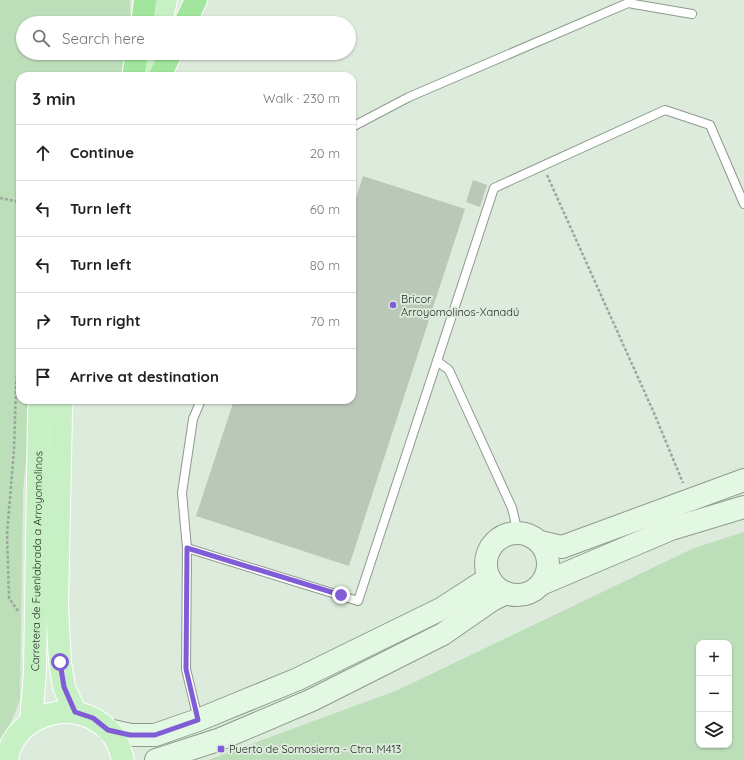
<!DOCTYPE html>
<html lang="en">
<head>
<meta charset="utf-8">
<style>
	body { margin:0; font-family:Quicksand,sans-serif; background:#f2f2f2; color:#222 }
	.controls { position:absolute; right:12px; bottom:12px; display:grid; overflow:hidden; border-radius:8px; box-shadow:0 1px 3px #0004 }
	.controls button { width:36px; height:36px; display:grid; place-items:center; padding:0; border:0; border-bottom:1px solid #e0e0e0; background:#fff; color:#222; font:20px sans-serif }
	.stop { position:absolute; width:12px; height:12px; margin:-9px; border:3px solid #805cd7; border-radius:50%; background:#fff }
	.stop.end { background:#805cd7; border-color:#fff; box-shadow:0 1px 4px #0008 }
	.list { margin:0; padding:0; list-style:none }
	h2 { display:flex; justify-content:space-between; align-items:center; height:52px; margin:0; padding:0 16px; font-size:17px }
	h2 small { font-size:13px; font-weight:400; color:#767676 }
	.list li { display:grid; grid-template-columns:26px 1fr auto; gap:12px; align-items:center; box-sizing:border-box; height:56px; padding:0 16px; border-top:1px solid #e0e0e0 }
	.list b { display:block; font-size:15px; white-space:nowrap }
	.list em { font-size:13px; font-style:normal; color:#767676 }
	.icon { flex:none; width:22px; height:22px; fill:none; stroke:currentColor; stroke-width:2; stroke-linecap:round; stroke-linejoin:round }
	.map { position:relative; flex:none; width:744px; height:760px; overflow:hidden }
	.search { position:absolute; background:#fff; box-shadow:0 1px 3px #0004; left:16px; top:16px; width:340px; height:44px; display:flex; align-items:center; gap:10px; box-sizing:border-box; padding:0 14px; border-radius:22px; color:#767676; font-size:15px }
	.panel { position:absolute; background:#fff; box-shadow:0 1px 3px #0004; left:16px; top:72px; width:340px; height:332px; border-radius:12px }
	.map>svg:first-child { display:block }
</style>
</head>
<body>
<div class="map">
<svg width="744" height="760" viewBox="0 0 744 760">
	<rect width="100%" height="100%" fill="#dcebdb"/>
	<g fill="#bcdeb9" fill-rule="evenodd">
		<polygon points="0,0 130,0 131,23 23,23 23,53 129,53 120,76 20,76 20,400 32,400 23,491 20,700 0,749"/>
		<path d="M744 532V760H208L398 690 694 548ZM699 643H729V745H699Z"/>
	</g>
	<g fill="#bac8b8">
		<polygon points="363,176 465,209 349,566 196,516 234,400 352,400 352,210"/>
		<polygon points="473,180 487,185 480,207 466,202"/>
	</g>
	<g fill="none" stroke-linecap="round" stroke-linejoin="round">
		<defs>
			<g id="lane">
				<polyline points="352,127 409,97 628,3 692,14"/>
				<polyline points="437,361 449,370 512,508 518,533"/>
				<polyline points="187,548 358,601 494,188 665,110 710,125 744,204"/>
				<polyline points="198,719 186,669 187,548 182,493 193,419 201,400"/>
			</g>
			<g id="secondary">
				<circle cx="517" cy="564" r="31"/>
				<polyline points="540,542 562,547 744,480"/>
				<polyline points="541,584 671,529 744,507"/>
				<polyline points="108,730 131,735 155,735 198,720 298,679 441,609 489,578"/>
				<polyline points="156,760 218,740 312,700 443,634 492,600 506,593"/>
			</g>
			<g id="primary">
				<polyline points="161,23 166,0"/>
				<polyline points="147,76 153,53"/>
				<polyline points="62,400 61,413 57,607 60,662 64,687 75,712"/>
				<path id="s1" d="M31 722 35 672 39 412 41 400"/>
				<path d="M7 760C13 713 77 696 108 730 117 738 120 749 123 760"/>
			</g>
			<g id="highway">
				<polyline points="142,23 145,0"/>
				<polyline points="185,23 196,0"/>
				<polyline points="133,76 137,53"/>
				<polyline points="160,76 171,53"/>
			</g>
		</defs>
		<use href="#lane" stroke="#8e9b8d" stroke-width="10"/>
		<use href="#secondary" stroke="#8e9b8d" stroke-width="24"/>
		<use href="#primary" stroke="#fff" stroke-width="24"/>
		<use href="#highway" stroke="#fff" stroke-width="24"/>
		<g stroke="#9ba79b" stroke-width="2.5" stroke-dasharray="3 2" stroke-linecap="butt">
			<polyline points="547,175 654,413 683,483"/>
			<polyline points="0,198 20,202"/>
			<polyline points="18,611 9,598 7,534 14,450 16,387 18,366 20,362"/>
		</g>
		<use href="#lane" stroke="#fff" stroke-width="8"/>
		<use href="#secondary" stroke="#e3f8e2" stroke-width="22"/>
		<use href="#primary" stroke="#c7f0c5" stroke-width="22"/>
		<use href="#highway" stroke="#a2e69e" stroke-width="22"/>
	</g>
	<g fill="none" stroke-linecap="round" stroke-linejoin="round">
		<polyline stroke="#805cd7" stroke-width="5" points="60,662 64,687 75,712 93,718 108,730 130,735 155,735 198,720 186,669 187,548 341,595"/>
	</g>
	<g fill="#805cd7" stroke="#dcebdb" stroke-width="1.5">
		<circle cx="393" cy="305" r="4"/>
		<rect x="217" y="745" width="8" height="8" rx="2"/>
	</g>
	<g text-anchor="middle" stroke-width="4" stroke-linejoin="round" paint-order="stroke">
		<g font-size="11" fill="#1d231d" stroke="#dcebdb" text-anchor="start">
			<text x="401" y="303">Bricor<tspan x="401" dy="13">Arroyomolinos-Xanadú</tspan></text>
			<text x="229" y="753">Puerto de Somosierra - Ctra. M413</text>
		</g>
		<g font-size="11" fill="#1d231d" stroke="#dcebdb">
			<text dy="4" stroke="none"><textPath href="#s1" startOffset="161">Carretera de Fuenlabrada a Arroyomolinos</textPath></text>
		</g>
	</g>
</svg>
<div class="controls">
<button>+</button>
<button>−</button>
<button><svg class="icon" aria-label="layers" viewBox="0 0 24 24"><path d="M12 4l9 5-9 5-9-5zM3 14l9 5 9-5"/></svg></button>
</div>
<div class="stop" style="left:60px;top:662px"></div>
<div class="stop end" style="left:341px;top:595px"></div>
<div class="search"><svg class="icon" aria-label="search" viewBox="0 0 24 24"><circle cx="10" cy="10" r="6"/><path d="M15 15l6 6"/></svg>Search here</div>
<section class="panel">
<h2>3 min<small>Walk · 230 m</small></h2>
<ul class="list">
<li><svg class="icon" aria-label="ahead" viewBox="0 0 24 24"><path d="M12 20V5M6 11l6-6 6 6"/></svg><div><b>Continue</b></div><em>20 m</em></li>
<li><svg class="icon" aria-label="left" viewBox="0 0 24 24"><path d="M17 20v-9H6M10 6l-5 5 5 5"/></svg><div><b>Turn left</b></div><em>60 m</em></li>
<li><svg class="icon" aria-label="left" viewBox="0 0 24 24"><path d="M17 20v-9H6M10 6l-5 5 5 5"/></svg><div><b>Turn left</b></div><em>80 m</em></li>
<li><svg class="icon" aria-label="right" viewBox="0 0 24 24"><path d="M7 20v-9h11M14 6l5 5-5 5"/></svg><div><b>Turn right</b></div><em>70 m</em></li>
<li><svg class="icon" aria-label="arrive" viewBox="0 0 24 24"><path d="M6 21V4h12l-3 4 3 4H6"/></svg><div><b>Arrive at destination</b></div></li>
</ul>
</section>
</div>
</body>
</html>
